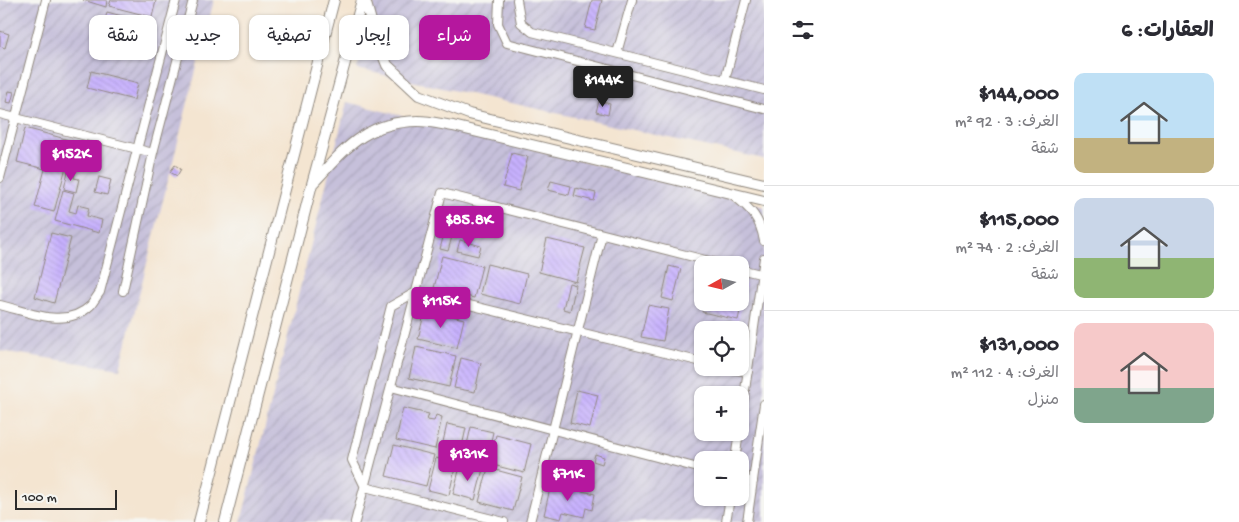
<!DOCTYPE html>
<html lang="ar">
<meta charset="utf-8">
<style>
body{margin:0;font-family:"Gochi Hand","Playpen Sans Arabic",sans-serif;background:#f7f7f7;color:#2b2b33;direction:rtl;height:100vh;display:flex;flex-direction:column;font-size:19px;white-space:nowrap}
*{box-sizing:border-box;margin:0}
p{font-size:16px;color:#7c7c81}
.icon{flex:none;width:28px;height:28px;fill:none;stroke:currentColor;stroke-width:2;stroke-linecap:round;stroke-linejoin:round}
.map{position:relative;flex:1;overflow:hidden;direction:ltr}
.sheet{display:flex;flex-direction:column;background:#fff;width:475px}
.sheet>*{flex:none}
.hud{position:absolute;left:15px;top:15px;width:475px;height:45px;direction:rtl;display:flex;gap:10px}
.needle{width:32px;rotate:262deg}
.tools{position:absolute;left:694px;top:256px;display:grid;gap:10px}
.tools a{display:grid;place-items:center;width:55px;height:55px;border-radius:10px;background:#fff;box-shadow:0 1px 4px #0004;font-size:25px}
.scale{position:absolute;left:15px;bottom:12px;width:102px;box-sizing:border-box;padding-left:5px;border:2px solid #2b2b2b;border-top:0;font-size:14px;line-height:18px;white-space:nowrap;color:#2b2b2b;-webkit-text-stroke:4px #f6f6f2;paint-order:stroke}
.price{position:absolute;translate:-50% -42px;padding:0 11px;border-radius:5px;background:#b5179e;color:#fff;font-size:16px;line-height:32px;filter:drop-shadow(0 1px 2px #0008)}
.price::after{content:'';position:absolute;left:50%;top:30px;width:15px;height:11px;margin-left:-8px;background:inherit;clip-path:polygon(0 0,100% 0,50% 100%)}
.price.current{background:#222;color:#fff}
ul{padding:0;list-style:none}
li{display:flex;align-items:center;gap:15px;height:125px;padding:0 25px}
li+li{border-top:1px solid #e1e1e2}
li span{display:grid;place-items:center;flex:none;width:140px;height:100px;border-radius:10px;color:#555}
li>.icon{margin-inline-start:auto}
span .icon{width:60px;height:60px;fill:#fffc;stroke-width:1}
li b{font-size:21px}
h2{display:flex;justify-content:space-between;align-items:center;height:60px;padding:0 25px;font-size:21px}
.chip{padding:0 18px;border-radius:10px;background:#fff;box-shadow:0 1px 4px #0004;font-size:18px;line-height:45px}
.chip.current{background:#b5179e;color:#fff}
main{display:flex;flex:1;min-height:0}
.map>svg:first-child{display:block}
.industrial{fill:url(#industrial-furrows);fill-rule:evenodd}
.building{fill:url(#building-back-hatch)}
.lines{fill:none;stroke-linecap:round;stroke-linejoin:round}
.minor-casing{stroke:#90887e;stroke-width:10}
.major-casing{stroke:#90887e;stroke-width:12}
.minor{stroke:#fff;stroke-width:8}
.major{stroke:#fff;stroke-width:10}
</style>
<main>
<section class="sheet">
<h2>العقارات: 6<svg class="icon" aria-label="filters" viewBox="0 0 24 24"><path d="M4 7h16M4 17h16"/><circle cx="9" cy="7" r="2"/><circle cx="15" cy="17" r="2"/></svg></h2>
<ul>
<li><span style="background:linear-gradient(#bfe0f5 65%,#c2b280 0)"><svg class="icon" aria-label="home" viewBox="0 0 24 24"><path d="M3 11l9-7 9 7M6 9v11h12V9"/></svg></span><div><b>$144,000</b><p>الغرف: 3 · 92 m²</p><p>شقة</p></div></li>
<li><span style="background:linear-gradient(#c9d6e8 60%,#8fb573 0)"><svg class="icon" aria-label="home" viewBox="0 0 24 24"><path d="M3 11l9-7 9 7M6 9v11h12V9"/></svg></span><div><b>$115,000</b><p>الغرف: 2 · 74 m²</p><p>شقة</p></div></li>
<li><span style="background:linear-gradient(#f6c9c9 65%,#7fa58c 0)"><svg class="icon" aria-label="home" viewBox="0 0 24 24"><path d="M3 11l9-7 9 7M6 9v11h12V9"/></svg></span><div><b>$131,000</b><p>الغرف: 4 · 112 m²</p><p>منزل</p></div></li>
</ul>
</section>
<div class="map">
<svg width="764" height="522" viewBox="0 0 764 522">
<defs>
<pattern id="industrial-furrows" width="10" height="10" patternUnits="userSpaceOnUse" patternTransform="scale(1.25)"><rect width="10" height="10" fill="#c6c0da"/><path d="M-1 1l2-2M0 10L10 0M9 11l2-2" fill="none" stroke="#aaa5bb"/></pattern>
<pattern id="building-back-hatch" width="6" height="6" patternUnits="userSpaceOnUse" patternTransform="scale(1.25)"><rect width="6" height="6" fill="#c7b1fe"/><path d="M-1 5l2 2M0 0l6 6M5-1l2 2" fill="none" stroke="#ab98da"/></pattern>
</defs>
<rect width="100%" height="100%" fill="#f6f6f2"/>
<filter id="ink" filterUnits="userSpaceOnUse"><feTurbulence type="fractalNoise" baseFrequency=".02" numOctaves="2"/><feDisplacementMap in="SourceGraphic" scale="10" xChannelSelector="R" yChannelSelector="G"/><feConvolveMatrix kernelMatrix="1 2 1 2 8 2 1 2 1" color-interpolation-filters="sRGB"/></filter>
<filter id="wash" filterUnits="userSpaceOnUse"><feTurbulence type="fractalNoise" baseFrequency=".0096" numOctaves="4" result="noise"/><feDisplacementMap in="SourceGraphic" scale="20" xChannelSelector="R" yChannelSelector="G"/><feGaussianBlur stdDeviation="1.12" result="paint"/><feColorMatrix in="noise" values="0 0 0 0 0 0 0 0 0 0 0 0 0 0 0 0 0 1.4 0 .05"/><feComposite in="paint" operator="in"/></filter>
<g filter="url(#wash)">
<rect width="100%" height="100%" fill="#f4e5d1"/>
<path class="industrial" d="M0,0H214L120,369L0,351Z
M375,0H764V159L357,69Z
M347,102L764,207V522H241ZM702,265H740V302H702ZM702,330H740V368H702ZM702,395H740V432H702ZM702,460H740V498H702Z"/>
<g id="blocks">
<path class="building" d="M83,0H107L106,7Z
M111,0H152L156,1L152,17L109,6Z
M592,0H602L595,30L585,28Z
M107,12L145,22L142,34L104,25Z
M0,31L9,34L5,48L0,46Z
M102,31L145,42L141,58L98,47Z
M148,32L154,34L152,40L146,39Z
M91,71L138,83L134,100L87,88Z
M9,91L14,92L11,103L6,102Z
M599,101L610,104L608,115L596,112Z
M25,128L73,141L54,212L35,207L45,169L17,162Z
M74,148L94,153L93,158L87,156L86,159L83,158L81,168L70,165Z
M512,153L528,157L519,191L503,187Z
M175,165L181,169L177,176L170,172Z
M68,171L75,173L74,178L79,179L76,192L64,189Z
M99,177L111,180L107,195L95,192Z
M551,181L571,186L569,195L548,190Z
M576,188L596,193L594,201L574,196Z
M63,190L74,193L69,211L76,213L78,205L89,208L87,216L102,220L99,233L55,221Z
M467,215L485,219L483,228L465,223Z
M445,230L453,233L448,251L440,249Z
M51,233L71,238L54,303L35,297Z
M547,239L585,248L576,282L539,272Z
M460,240L481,246L478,256L457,251Z
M442,256L482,266L474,298L434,288Z
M487,264L527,274L520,304L480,294Z
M669,266L681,269L673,301L662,298Z
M569,283L576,285L570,311L563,309Z
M740,284L746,285L738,320L702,312L704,302H740Z
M648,305L669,309L663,341L641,337Z
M425,310L464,319L457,348L418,339Z
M416,347L456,356L449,387L409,378Z
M461,358L481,363L475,392L454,388Z
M577,390L598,395L590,428L570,423Z
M403,408L429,414L427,420L434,421L436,415L442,417L435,449L396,440Z
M447,424L466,428L460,456L441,451Z
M471,427L493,432L486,463L464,458Z
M496,435L531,444L524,473L489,464Z
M394,445L434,455L426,486L386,476Z
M595,454L604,457L602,464L593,461Z
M436,458L456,463L449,495L428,490Z
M461,463L483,469L475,500L453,494Z
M488,468L522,477L513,511L479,502Z
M551,484L595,494L592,510L586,508L584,517L563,512L561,519L544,515Z"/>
</g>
</g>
<g filter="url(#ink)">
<use href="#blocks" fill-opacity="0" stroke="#90887e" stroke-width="1"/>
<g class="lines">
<g class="minor-casing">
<path id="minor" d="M499,0L498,24L507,43L764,109
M517,0L521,23L532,32L764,90
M617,53L632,0
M725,80L746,0
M0,114L153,153
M0,178L46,0
M733,195C751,209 760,218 764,241
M740,269L764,275
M123,291L153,153L193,0
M0,305C29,312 66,330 91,305C94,301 97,296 100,292L176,0
M727,368L748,372
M391,387L702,469
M740,425L764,258
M735,460L739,432
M740,479L753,482
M355,522L442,193L725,265
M504,522L365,487L352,460L391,306L416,292L702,362
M530,522L602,234
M726,522L730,498
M747,522L764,404"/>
</g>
<g class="major-casing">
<path id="major" d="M365,0L375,35L387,65L419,95L469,114L764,184
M313,183C346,148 365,122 418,121C429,121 441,124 453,126L764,201
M199,522L334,0
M225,522L312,184L362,0"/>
</g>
<use href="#minor" class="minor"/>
<use href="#major" class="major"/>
</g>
</g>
</svg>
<div class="tools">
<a><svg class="needle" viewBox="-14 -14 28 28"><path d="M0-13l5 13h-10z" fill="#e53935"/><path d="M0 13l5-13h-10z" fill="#7c7c81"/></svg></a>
<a><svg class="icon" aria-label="locate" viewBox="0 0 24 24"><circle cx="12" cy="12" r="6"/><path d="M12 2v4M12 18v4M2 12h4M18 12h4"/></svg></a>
<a>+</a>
<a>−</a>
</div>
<div class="scale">100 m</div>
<b class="price current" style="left:603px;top:108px">$144K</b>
<b class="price" style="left:71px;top:182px">$152K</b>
<b class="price" style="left:469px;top:248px">$85.8K</b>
<b class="price" style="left:441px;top:329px">$115K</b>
<b class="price" style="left:468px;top:482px">$131K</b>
<b class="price" style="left:568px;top:502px">$71K</b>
<div class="hud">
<a class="chip current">شراء</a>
<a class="chip">إيجار</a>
<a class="chip">تصفية</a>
<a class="chip">جديد</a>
<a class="chip">شقة</a>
</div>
</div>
</main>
